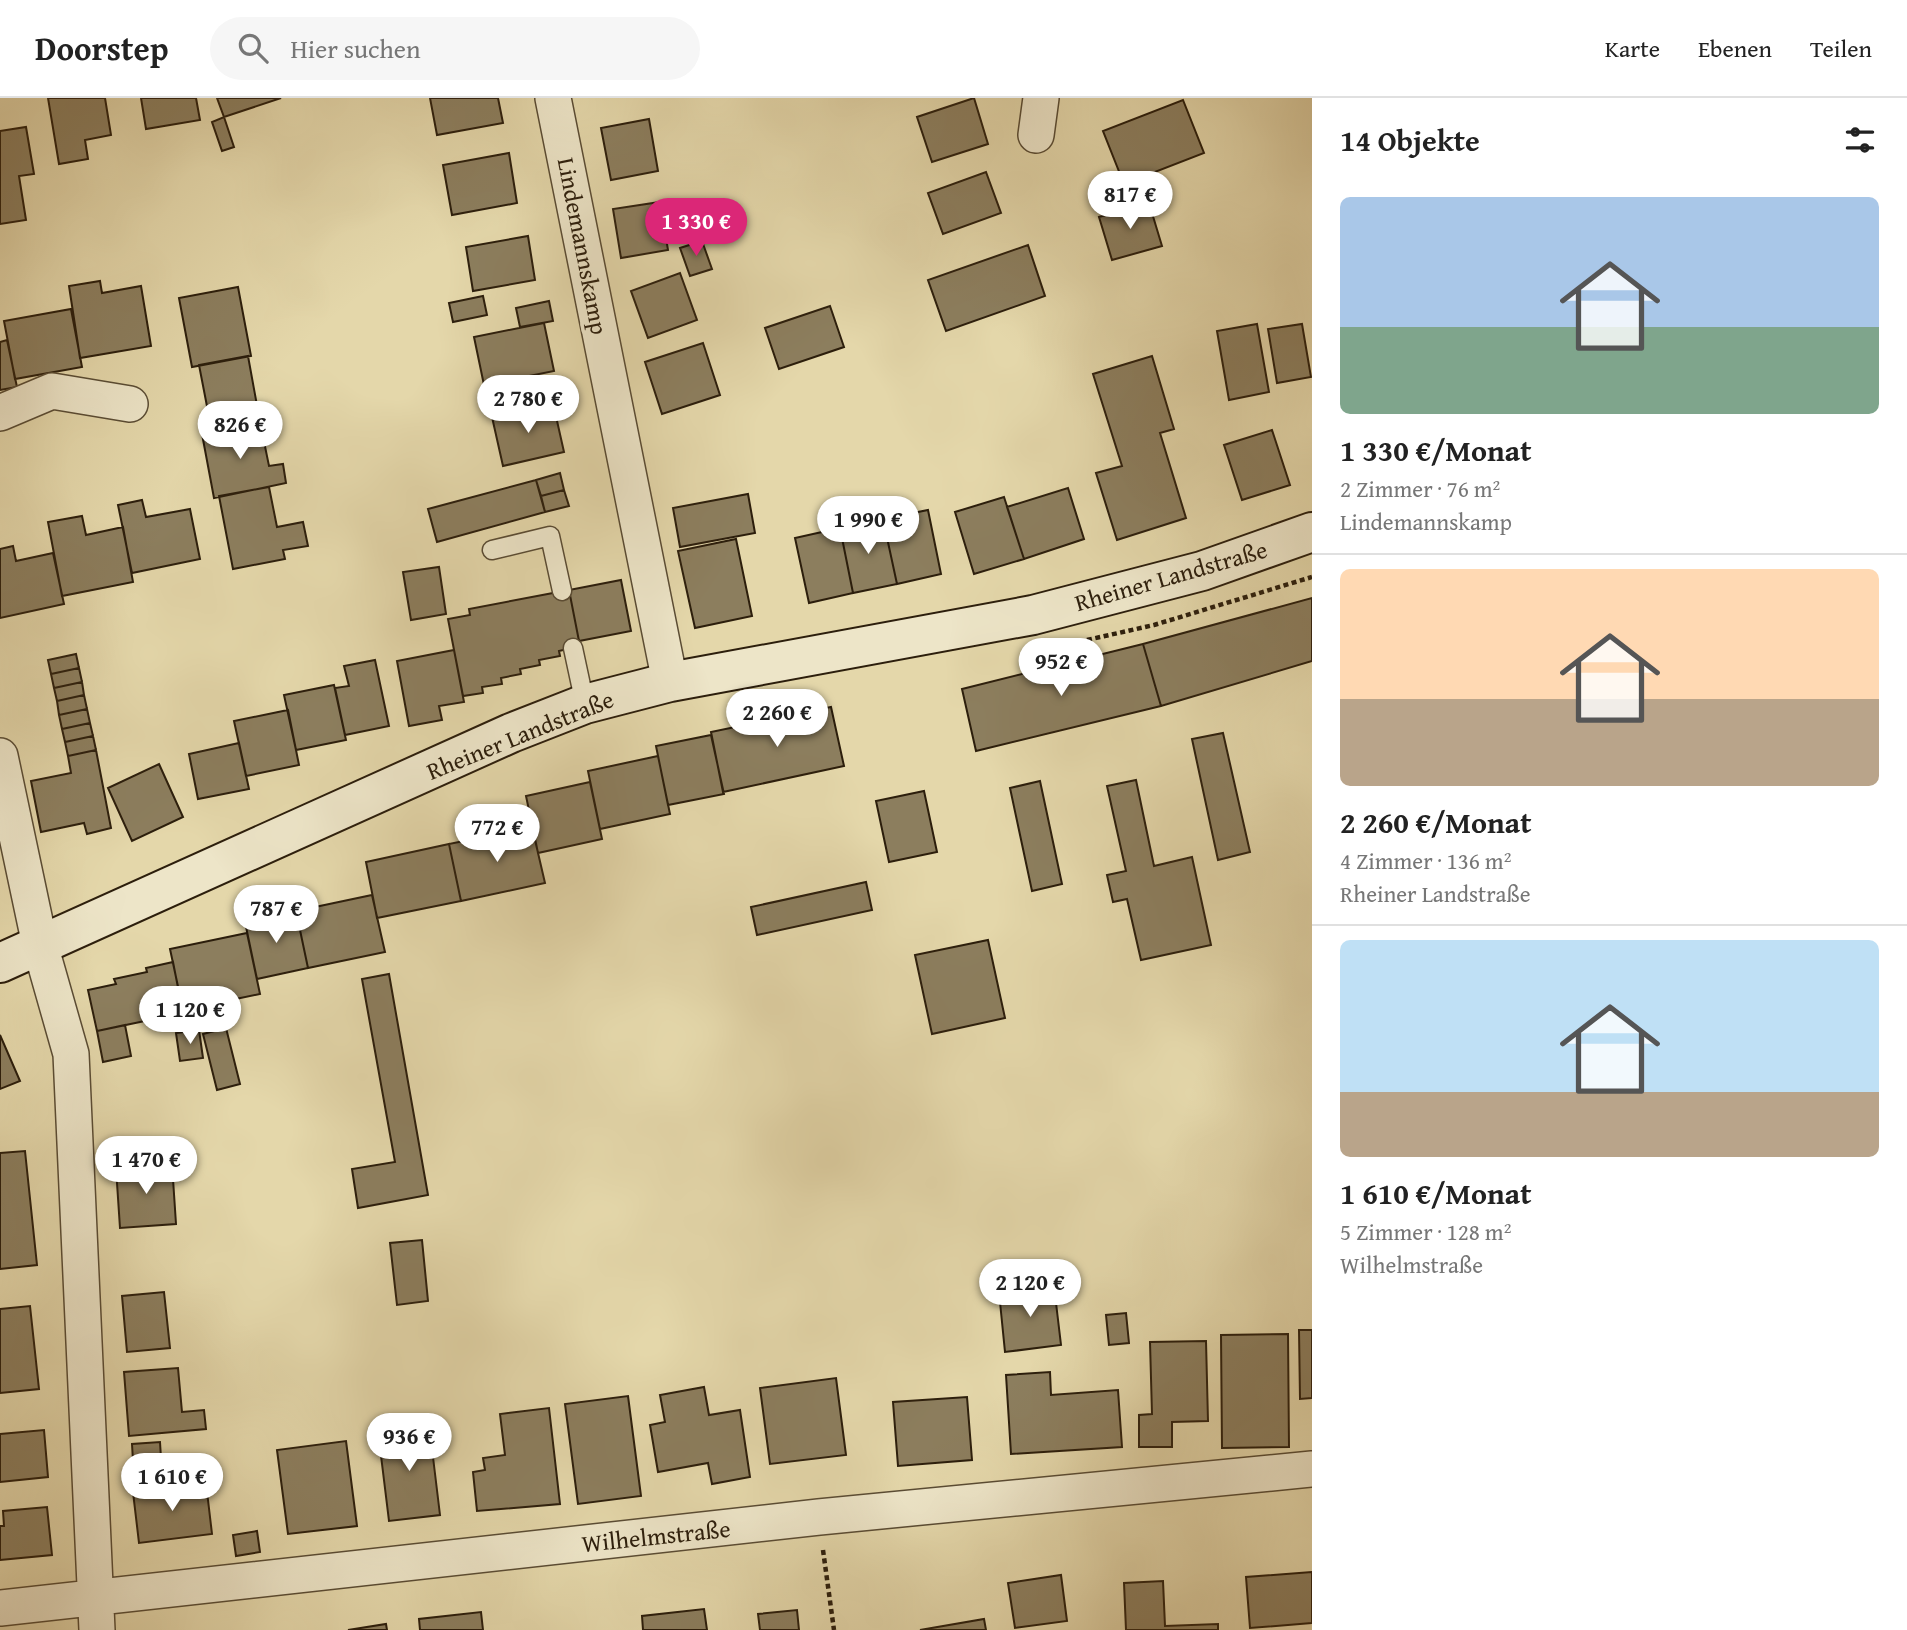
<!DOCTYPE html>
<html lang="de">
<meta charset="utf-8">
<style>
body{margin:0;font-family:"Gentium Book Plus",serif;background:#f6f6f6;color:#222;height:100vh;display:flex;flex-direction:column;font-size:26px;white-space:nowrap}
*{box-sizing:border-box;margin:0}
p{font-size:23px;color:#767676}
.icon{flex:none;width:38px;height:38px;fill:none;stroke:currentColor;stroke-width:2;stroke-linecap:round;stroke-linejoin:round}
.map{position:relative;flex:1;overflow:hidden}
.side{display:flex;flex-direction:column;background:#fff;width:595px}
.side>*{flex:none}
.price{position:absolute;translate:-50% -60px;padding:0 16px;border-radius:24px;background:#fff;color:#222;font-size:23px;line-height:46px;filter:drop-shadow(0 2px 4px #0008)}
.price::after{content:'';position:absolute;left:50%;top:42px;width:21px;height:16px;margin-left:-10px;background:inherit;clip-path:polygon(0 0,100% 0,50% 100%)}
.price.selected{background:#db2777;color:#fff}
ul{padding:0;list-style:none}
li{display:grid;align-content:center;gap:14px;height:371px;padding:0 28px}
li+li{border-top:2px solid #e0e0e0}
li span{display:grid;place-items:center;height:217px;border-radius:10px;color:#555}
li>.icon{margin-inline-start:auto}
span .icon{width:126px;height:126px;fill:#fffc;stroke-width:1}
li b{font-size:30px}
h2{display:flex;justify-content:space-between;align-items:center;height:84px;padding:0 28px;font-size:30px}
header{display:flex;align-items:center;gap:42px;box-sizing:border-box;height:98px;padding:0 35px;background:#fff;border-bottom:2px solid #e0e0e0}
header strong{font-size:33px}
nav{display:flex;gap:38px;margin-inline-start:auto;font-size:24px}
.search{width:490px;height:63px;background:#f6f6f6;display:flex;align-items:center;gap:18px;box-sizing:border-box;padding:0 24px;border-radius:38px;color:#767676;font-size:26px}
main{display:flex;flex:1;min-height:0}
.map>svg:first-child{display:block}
.building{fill:#8c7e5e;stroke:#2c1e0c;stroke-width:2}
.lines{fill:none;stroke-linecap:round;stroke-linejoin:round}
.lane-casing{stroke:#5a4c34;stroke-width:21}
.street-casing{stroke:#5a4c34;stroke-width:38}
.secondary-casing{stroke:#2c1e0c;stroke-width:42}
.path{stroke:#2c1e0c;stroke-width:4.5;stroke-dasharray:5 3.5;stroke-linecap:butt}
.lane{stroke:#ede5c8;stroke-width:18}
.street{stroke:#ede5c8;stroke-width:35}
.secondary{stroke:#ede5c8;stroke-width:38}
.labels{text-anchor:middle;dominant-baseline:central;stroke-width:7;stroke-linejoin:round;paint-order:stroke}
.street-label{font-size:24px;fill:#2c1e0c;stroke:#ede5c8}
</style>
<header>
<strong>Doorstep</strong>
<div class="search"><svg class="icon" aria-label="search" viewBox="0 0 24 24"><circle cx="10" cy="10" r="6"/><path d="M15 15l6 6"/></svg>Hier suchen</div>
<nav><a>Karte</a><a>Ebenen</a><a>Teilen</a></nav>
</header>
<main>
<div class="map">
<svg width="1312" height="1532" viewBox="0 0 1312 1532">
<rect width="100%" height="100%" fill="#e4d7aa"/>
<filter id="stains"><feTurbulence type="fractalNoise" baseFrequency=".00286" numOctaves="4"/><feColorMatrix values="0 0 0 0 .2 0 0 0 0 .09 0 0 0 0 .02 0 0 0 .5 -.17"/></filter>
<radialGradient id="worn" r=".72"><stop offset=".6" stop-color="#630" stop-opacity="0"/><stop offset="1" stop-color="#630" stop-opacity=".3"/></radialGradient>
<path class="building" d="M48,0H105L111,37L85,42L88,61L59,66Z
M141,0H196L200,22L146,31Z
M217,0H281L224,19Z
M430,0H498L503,25L437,37Z
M974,0L988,46L932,64L917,19Z
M1183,2L1204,55L1124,86L1103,33Z
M224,19L234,49L222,53L212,24Z
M649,21L658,73L611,82L601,30Z
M26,29L34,76L19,78L26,122L0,126V33Z
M509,55L517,105L452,117L443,67Z
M986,74L1001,115L943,136L928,95Z
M660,104L668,152L621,160L613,111Z
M1149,105L1162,148L1112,162L1099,119Z
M528,138L535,182L473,193L466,149Z
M702,143L712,171L690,178L680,150Z
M1028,147L1045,198L946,233L928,182Z
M680,175L697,222L648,240L631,193Z
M100,183L102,195L141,188L151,248L80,260L69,188Z
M238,189L251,258L192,269L179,200Z
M483,198L487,217L453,224L449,205Z
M549,203L553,223L520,229L516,210Z
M830,208L844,249L779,271L765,230Z
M71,211L82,269L15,281L4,223Z
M544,225L554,273L484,287L474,239Z
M1257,226L1269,294L1229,302L1217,233Z
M1302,226L1311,279L1277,285L1268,231Z
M7,242L17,289L0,292V244Z
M703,245L720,297L662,316L645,264Z
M248,258L260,324L212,334L199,267Z
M1152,258L1174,331L1160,335L1186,420L1117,442L1096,375L1122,368L1093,276Z
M553,305L564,354L503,368L492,319Z
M260,324L269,368L283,366L286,385L214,400L202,336Z
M1272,332L1290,387L1242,402L1224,347Z
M560,375L564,392L541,398L536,382Z
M536,382L545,414L437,444L428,411Z
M269,389L277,429L303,424L308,448L283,452L285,461L233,471L219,398Z
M1068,390L1084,441L1024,461L1007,409Z
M564,392L569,408L545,414L541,398Z
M748,396L755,435L680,449L673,410Z
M1004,399L1024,461L974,476L955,414Z
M142,402L146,419L190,411L200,461L132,475L118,407Z
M928,412L941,476L897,486L883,421Z
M82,418L86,437L123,429L133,484L62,498L48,424Z
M883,421L897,486L853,495L840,430Z
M840,430L853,495L809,505L795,440Z
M736,441L752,518L695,530L678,453Z
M13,448L16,463L53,455L64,506L0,520V451Z
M439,469L446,516L411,522L403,474Z
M621,482L631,533L579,543L569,492Z
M569,492L580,548L559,553L560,558L539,562L540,567L520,571L521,576L501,580L502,586L482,589L483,595L463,598L448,521L470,517L469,511Z
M1312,500V563L1161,608L1143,546Z
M1143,546L1161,608L976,653L962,591Z
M454,552L464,604L439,608L442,622L409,628L397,563Z
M76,556L79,570L51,576L48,562Z
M375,562L389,628L345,637L335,590L349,588L344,568Z
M79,570L82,584L54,590L51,576Z
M82,584L84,597L57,603L54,590Z
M334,587L346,642L296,652L284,597Z
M84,597L87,611L59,617L57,603Z
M831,609L844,668L723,694L711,634Z
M87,611L90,625L62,631L59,617Z
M288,612L299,667L246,678L234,623Z
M90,625L93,638L65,644L62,631Z
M1223,635L1250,754L1218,762L1192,641Z
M711,637L724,696L668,707L656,648Z
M93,638L96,652L68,658L65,644Z
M239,645L249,691L198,701L189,656Z
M96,652L111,730L87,736L84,725L41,734L31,683L71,675L68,658Z
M658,658L670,716L600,731L588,673Z
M159,666L183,719L132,743L108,690Z
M1136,682L1154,768L1192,759L1211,847L1141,862L1127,801L1113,804L1107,777L1126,773L1107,688Z
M1040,683L1062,786L1032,793L1010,690Z
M590,684L602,741L538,755L526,698Z
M924,693L937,754L889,764L876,703Z
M532,729L545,785L461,803L449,746Z
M449,746L461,803L377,820L366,764Z
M866,784L872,812L757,837L751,809Z
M372,797L385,854L308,870L296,813Z
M296,813L308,870L257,881L245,824Z
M247,835L260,896L183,912L170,851Z
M988,842L1005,920L932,936L915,857Z
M173,864L183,915L97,933L88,892L116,886L114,881L147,874L146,870Z
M389,876L428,1097L358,1110L352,1071L395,1064L362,881Z
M125,927L131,958L103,964L97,933Z
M226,930L240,986L217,992L203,936Z
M199,932L203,960L180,963L176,935Z
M0,937L20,983L0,991Z
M25,1053L37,1167L0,1171V1055Z
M172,1066L176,1126L120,1130L116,1070Z
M422,1142L428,1203L397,1207L390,1145Z
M1054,1188L1061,1247L1005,1254L999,1194Z
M164,1194L170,1250L127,1254L122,1198Z
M30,1208L39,1291L0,1295V1211Z
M1126,1215L1129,1245L1109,1247L1106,1217Z
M1299,1232H1312V1300L1300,1301Z
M1288,1236L1289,1349L1222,1350L1221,1237Z
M1206,1243L1208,1323L1172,1324V1349H1139V1317L1152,1316L1150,1244Z
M178,1270L182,1314L204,1312L206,1331L129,1338L124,1274Z
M1050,1274L1051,1297L1118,1292L1122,1349L1011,1356L1006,1277Z
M836,1280L846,1357L770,1366L760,1290Z
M704,1289L709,1317L740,1312L750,1379L712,1386L708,1365L658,1374L650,1327L665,1324L660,1297Z
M628,1298L641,1398L578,1406L565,1306Z
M967,1299L972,1362L898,1368L893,1304Z
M549,1310L560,1406L477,1413L473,1374L485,1372L483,1360L505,1357L500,1316Z
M429,1326L440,1417L389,1423L378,1333Z
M44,1332L48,1379L0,1384V1336Z
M346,1343L357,1428L288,1436L277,1352Z
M160,1344L161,1360L133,1363L132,1346Z
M206,1385L212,1436L139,1445L133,1394Z
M47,1409L52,1457L0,1462V1428H4L3,1413Z
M257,1433L260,1454L236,1458L233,1437Z
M1312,1474V1525L1250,1530L1246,1479Z
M1061,1477L1067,1523L1015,1530L1008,1485Z
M1163,1483L1165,1528L1218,1526V1532H1126L1124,1485Z
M704,1511L707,1532H643L642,1518Z
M797,1512L799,1532H760L758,1516Z
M481,1514L483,1532H420L419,1521Z
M984,1521L986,1532H920Z
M386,1526L387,1532H348Z"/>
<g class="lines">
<g class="lane-casing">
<path id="lane" d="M492,452L550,438L562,493
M573,550L585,606"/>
</g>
<g class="street-casing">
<path id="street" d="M553,0L670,584
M1036,37L1041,0
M0,315L52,293L130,306
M0,658L40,847L71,956L97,1532
M0,1510L819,1419L1312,1371"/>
</g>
<g class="secondary-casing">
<path id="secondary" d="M0,865L511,635L585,606L670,584L1033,517L1202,473L1312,434"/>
</g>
<path class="path" d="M1087,542L1154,527L1312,479
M823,1452L834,1532"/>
<use href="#lane" class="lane"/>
<use href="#street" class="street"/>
<use href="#secondary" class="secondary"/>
</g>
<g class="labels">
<g class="street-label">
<text transform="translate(583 148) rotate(79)">Lindemannskamp</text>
<text transform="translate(1171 478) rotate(-16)">Rheiner Landstraße</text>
<text transform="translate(520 637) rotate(-22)">Rheiner Landstraße</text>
<text transform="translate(656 1438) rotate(-6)">Wilhelmstraße</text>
</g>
</g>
<rect width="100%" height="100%" filter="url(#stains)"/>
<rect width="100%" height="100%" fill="url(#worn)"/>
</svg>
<b class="price" style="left:1130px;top:133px">817 €</b>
<b class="price selected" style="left:696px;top:160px">1 330 €</b>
<b class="price" style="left:528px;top:337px">2 780 €</b>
<b class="price" style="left:240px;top:363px">826 €</b>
<b class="price" style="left:868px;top:458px">1 990 €</b>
<b class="price" style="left:1061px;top:600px">952 €</b>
<b class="price" style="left:777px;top:651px">2 260 €</b>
<b class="price" style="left:497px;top:766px">772 €</b>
<b class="price" style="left:276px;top:847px">787 €</b>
<b class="price" style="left:190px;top:948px">1 120 €</b>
<b class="price" style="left:146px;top:1098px">1 470 €</b>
<b class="price" style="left:1030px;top:1221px">2 120 €</b>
<b class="price" style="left:409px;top:1375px">936 €</b>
<b class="price" style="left:172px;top:1415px">1 610 €</b>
</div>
<section class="side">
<h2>14 Objekte<svg class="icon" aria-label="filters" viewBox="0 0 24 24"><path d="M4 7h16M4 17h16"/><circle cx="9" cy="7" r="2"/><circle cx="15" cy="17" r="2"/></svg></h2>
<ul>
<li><span style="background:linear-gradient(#a9c7e8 60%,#7fa58c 0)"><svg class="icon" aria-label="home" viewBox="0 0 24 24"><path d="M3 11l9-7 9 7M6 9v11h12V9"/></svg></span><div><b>1 330 €/Monat</b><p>2 Zimmer · 76 m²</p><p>Lindemannskamp</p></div></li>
<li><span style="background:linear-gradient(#ffd9b3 60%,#b9a48a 0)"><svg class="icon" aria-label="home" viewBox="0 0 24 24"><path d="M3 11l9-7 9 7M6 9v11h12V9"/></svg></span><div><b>2 260 €/Monat</b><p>4 Zimmer · 136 m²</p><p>Rheiner Landstraße</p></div></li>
<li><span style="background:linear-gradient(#bfe0f5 70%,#b9a48a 0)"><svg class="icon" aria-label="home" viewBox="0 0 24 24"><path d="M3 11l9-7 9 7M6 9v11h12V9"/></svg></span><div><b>1 610 €/Monat</b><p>5 Zimmer · 128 m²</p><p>Wilhelmstraße</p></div></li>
</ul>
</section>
</main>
